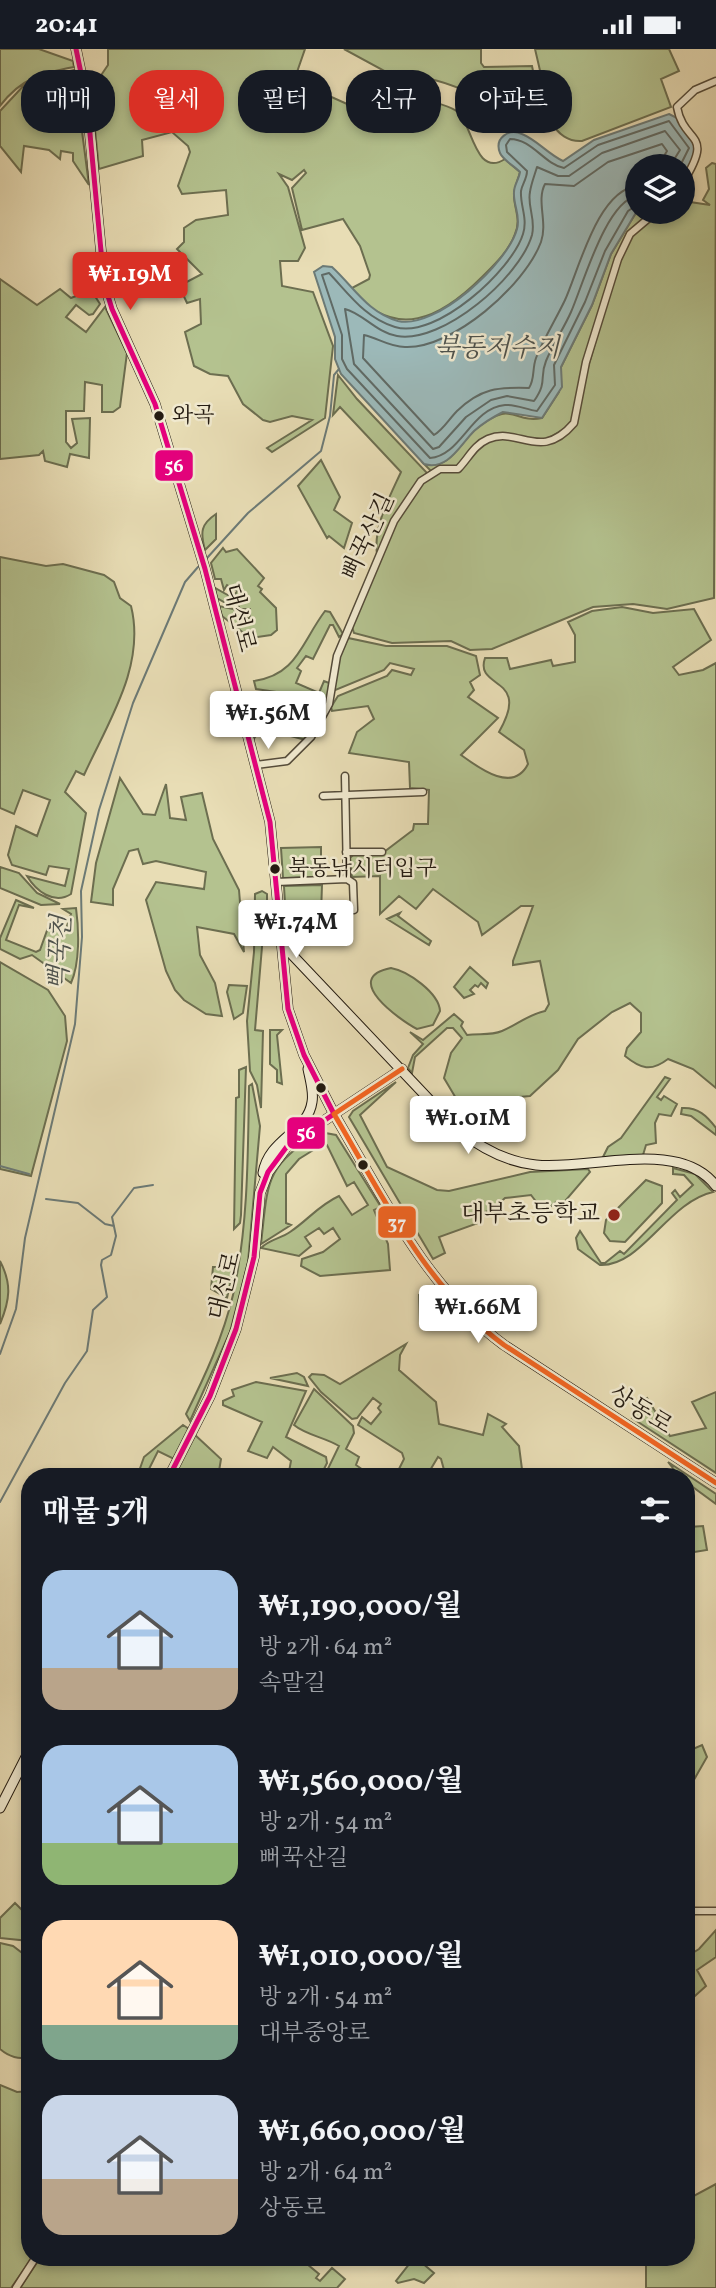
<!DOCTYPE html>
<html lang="ko">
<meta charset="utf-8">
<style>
body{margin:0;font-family:Vollkorn,"Noto Serif KR",serif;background:#242831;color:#f1f3f6;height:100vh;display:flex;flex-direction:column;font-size:26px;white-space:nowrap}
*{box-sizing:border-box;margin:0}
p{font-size:23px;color:#9ea1a6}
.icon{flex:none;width:38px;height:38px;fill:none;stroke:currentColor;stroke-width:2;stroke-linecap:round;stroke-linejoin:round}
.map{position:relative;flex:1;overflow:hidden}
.side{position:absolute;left:21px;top:1419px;width:674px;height:798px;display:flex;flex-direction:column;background:#171b24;border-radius:28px;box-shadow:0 4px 10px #0003}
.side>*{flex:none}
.banner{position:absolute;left:21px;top:21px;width:676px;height:63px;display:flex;gap:14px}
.tools{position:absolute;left:625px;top:105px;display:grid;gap:14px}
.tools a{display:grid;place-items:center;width:70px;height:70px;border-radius:50%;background:#171b24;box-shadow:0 4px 10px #0003;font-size:35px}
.price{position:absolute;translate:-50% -60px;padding:0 16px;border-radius:7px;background:#fff;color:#222;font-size:23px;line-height:46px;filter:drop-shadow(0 2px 4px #0008)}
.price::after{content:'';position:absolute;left:50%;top:42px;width:21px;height:16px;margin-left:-10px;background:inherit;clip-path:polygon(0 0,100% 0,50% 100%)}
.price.current{background:#d93025;color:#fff}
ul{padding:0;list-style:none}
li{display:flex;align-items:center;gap:21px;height:175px;padding:0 21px}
li span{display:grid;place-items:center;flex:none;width:196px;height:140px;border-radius:21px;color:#555}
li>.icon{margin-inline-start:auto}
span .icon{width:84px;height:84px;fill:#fffc;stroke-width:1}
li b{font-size:30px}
h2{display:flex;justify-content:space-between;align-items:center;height:84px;padding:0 21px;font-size:30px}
.tag{padding:0 24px;border-radius:28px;background:#171b24;box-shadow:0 4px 10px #0003;font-size:24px;line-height:63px}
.tag.current{background:#d93025;color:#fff}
.status{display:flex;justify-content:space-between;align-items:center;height:49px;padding:0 35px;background:#171b24;direction:ltr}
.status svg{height:19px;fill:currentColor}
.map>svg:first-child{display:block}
.green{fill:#b4c28f;stroke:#6c6e50;stroke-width:2}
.water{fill:#9cb9b9;stroke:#6c7a76;stroke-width:2}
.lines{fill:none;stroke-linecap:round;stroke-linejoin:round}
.shore{stroke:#606a65;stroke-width:2}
.stream{stroke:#6c7a76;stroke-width:2}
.street-casing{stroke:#554c3a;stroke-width:9}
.secondary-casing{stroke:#241b11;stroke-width:11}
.street{stroke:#f0e9cf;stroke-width:6}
.secondary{stroke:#f0e9cf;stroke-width:9}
.bus-1-casing{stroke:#f0e9cf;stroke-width:10}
.bus-2-casing{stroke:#f0e9cf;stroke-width:10}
.bus-1{stroke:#e5007d;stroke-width:5}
.bus-2{stroke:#f26522;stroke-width:5}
.bus-dot{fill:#241b11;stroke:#f0e9cf;stroke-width:2.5}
.poi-dot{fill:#8f2418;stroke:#f0e9cf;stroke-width:2.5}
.labels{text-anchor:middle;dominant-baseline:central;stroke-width:5;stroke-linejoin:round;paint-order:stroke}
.bus-label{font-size:22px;fill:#241b11;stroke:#f0e9cf;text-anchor:start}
.street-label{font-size:24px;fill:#241b11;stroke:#f0e9cf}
.poi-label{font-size:24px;fill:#241b11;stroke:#f0e9cf;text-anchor:end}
.water-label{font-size:26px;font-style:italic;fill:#4e524c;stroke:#f0e9cf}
.line-badge{stroke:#f0e9cf;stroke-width:2.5}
.badge-label{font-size:19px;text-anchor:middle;font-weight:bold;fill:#fff}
</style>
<div class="status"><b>20:41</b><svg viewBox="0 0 49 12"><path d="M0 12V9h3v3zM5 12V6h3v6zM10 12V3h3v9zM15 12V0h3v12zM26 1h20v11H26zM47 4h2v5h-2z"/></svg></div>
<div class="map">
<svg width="716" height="2239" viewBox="0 0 716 2239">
<rect width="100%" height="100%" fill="#e8ddb5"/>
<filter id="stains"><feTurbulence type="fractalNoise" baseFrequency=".00286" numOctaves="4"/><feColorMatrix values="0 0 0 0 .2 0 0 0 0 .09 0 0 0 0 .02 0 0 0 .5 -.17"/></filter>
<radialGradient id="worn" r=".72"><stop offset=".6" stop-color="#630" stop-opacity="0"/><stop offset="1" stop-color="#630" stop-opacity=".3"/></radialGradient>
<path class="green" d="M0,0H39L73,12L74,18C42,24 21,29 0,57Z
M108,0H305L296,26L298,33L347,55L362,56L367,47C371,45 377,42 382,42C394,41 452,56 459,64C472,77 476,129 505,110L520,123C518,132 514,138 514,148C515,162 521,171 515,185C509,202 495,215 482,228C441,269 396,293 350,240L369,230L370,226L360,197L343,170L302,181L292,139L306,124L304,121L292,131L279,125L288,138L305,199L298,212H280L282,237L313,243L333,297L325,369L272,403L267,399L312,371L292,367L270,373L263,371L243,355L228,327L210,325L194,317L185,283L201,275L200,250L187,254L179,237L202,225L177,200L184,193V179L196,171L228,166L226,141L182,145L178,137L190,103L188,97L172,83L142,91L143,107L99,120L91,41L108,16Z
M344,0H481V14L484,18L532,17L538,46C487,69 446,18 399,30Z
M535,0H669L679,22L661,30L671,58L582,92C569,93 557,85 552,73Z
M74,21L89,136L73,112V104L61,102L60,110L49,101L24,97L21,123L0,97V62L27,33Z
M712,114L716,115L714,549L667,560L633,555L593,558L492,600L470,601L451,592L392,594L354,584L352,578C366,544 397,452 424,432C434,424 441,422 454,422L483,394L499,388L538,396L569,383L620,209C636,177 645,163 682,163L683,152L710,156L703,151L709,140L706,119Z
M637,162L652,163L629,184L584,313L574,368L569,377L545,391L490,388L460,417L431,422L424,415C450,422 460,393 476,380C513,349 513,375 542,369L559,343L561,318L592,256L611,205Z
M0,230L37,256L60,240L71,249L91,241L100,255L93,265L89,266L76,256L66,268L86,283L105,258L127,304L120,358L113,363H102V336L85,333L84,362H66V393L71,399L77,394L72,370L90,369L89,409L70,405L67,418L45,412L43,402L39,406L0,410Z
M338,326L357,350L428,425L420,431L377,505C373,478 390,447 401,423L340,358L333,366Z
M321,411L340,448L334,461L352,474L344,499L329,487L327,489L298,437Z
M216,465V490L205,501C200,483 201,475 216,465Z
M223,499L226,503L237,500L264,529L258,537L262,540L260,543L276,559L277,581L271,586L250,589L222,567L219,557L233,560L250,570V560H240L237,554L229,556L217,549L215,539L233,549L237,542L227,536L224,541L221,530H215L211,514Z
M0,508L46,517L63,515L104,526L114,533L120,549L131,557C146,617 108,673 84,726L76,722L65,743L86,764L71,845C54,856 36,842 27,827L65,837L69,820L49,817L46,826L12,816L8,806L16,777L37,787L50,751L23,741L14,765L0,759Z
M622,558L653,564L694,560L711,591L673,618L679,626L703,621L716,614V1039L693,1020L668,1010C651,1023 641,1020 625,1007L627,999L641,983V964L630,954L612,963L578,990L558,1021L530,1047L508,1049L507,1063L457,1051L444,1029L451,1004L462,989L453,979H447L415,1008L412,1024L408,1019L413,1006L423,995L410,983L423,991L454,965L463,973L461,977L467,986C479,984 490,987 502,982C517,976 527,966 545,962L549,955L540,912L513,916V912L533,857H521L482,886L478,873L433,840L416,860L399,847L380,865V827L352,828L350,809L353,806H380L413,781L414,775H428L429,741L410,739L409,713L349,704L357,683L374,670L368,657L332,662L331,658L338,647L387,627L392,621L411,626L414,620L390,614L384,621L333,642L335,618L348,589L386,597H447L476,607L480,626L470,633L474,641L468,648L498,669L461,706C479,719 513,745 528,715L524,701L499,683C532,626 474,641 485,609H507L510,620L551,611L553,617L575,613V586L568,573L592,562Z
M325,562L330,563L343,585L339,588L333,576H330L313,610L306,607L297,619L301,622L296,634L319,644L324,632L329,634L327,654L306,691L272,682L269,690L258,684L253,691L246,660L264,659L273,665L277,643L256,640L254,632C297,626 301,594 325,562Z
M120,729L143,765L155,766L166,735L170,769L186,771L181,748L202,744L213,790L239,841L244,903L234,885L197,878L200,906L215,934L222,967L206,965L184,951L175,941L166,922L146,851L156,833L204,840L206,823L156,812L143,815L138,800L129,802L113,840V856L91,853L96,814Z
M321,798V828L283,829L281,799Z
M0,818L19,824L37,844L60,855L41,856L0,839Z
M322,836L321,865L294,868L292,855H285L284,837Z
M262,842L267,845V886H263L255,981L263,982L261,1059L257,1036L250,1022L247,972L254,903L255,845Z
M16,851L34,859L19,856L6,891L36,903L40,901L49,876L66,880L71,865L63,860L76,859C79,881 80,914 71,934L32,906L20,910L0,900V889Z
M400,864L398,867L431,892L429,896L387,870Z
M0,913L48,941L65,967L67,992L31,1127L0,1120Z
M470,918L488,934L486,939L481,934L478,938L475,936L470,941L474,945L464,949L454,938Z
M391,919C408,922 439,944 440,962L433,976L417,980C400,971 340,929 391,919Z
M229,936L247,937L243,964L234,970L227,943Z
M270,981H282L277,986L282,1035L277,1033V1021L270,1015Z
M246,1018L241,1166L240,1174L234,1180L236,1049L239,1048V1021Z
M665,1028L670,1030L657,1048L661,1051L664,1047L677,1055L671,1067L659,1065L655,1074L656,1094L646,1096L643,1106L603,1108L608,1098L621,1089Z
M396,1033L360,1066L387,1118L437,1141L449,1142L530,1123L588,1120L590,1123L560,1158L556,1153L544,1163L531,1146L505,1149L492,1161L478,1165L481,1173L439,1188L445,1204L433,1210L349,1068L353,1062Z
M252,1035L260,1077L248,1213L230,1283L190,1372L186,1365C205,1327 223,1288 233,1246C248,1178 248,1107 249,1037Z
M682,1059C698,1058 707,1067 716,1079V1086L691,1067L681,1065Z
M320,1083L336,1086L381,1158L374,1161L388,1195L390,1221L320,1227L301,1217L302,1210L323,1203L340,1190L333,1179L324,1185L319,1179L305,1188L311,1197L299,1207L261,1199C270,1190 280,1190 290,1183C308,1171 319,1156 339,1147L352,1166L368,1156L354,1133L347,1137L327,1096L323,1095L299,1110L286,1125V1174L291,1176L261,1195C268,1133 264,1118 320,1083Z
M673,1119L695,1125L713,1143C668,1153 641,1218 600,1216L578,1200L576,1189L580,1182L601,1214H605L620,1202L624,1205L677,1151L672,1144L675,1141L680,1148L693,1136L684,1126L673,1125Z
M646,1131L662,1137V1154L625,1193L610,1192L604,1184L606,1171Z
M228,1209L236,1210L227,1249L211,1240L213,1218H227Z
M0,1212C12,1235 10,1251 0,1275Z
M433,1240L460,1270L459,1276L434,1281L420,1274L419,1246Z
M406,1295L400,1306L399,1321L436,1353L439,1375L483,1386L488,1365L506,1375L502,1378L519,1397L523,1428H446L441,1410L438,1408L426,1428H411L399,1420L404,1410L402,1404L358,1376L362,1368L371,1375L381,1363L378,1359L381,1355L373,1349L357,1369L352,1370L321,1343L309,1328L312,1325L324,1326L340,1335Z
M297,1324L304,1328L308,1337L270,1329Z
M256,1333L306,1342L286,1388L326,1408L327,1414L320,1428H288L291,1412L273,1398L267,1409L248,1402L262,1373L223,1356V1352L234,1347L232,1341Z
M314,1340L353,1377L354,1384L346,1400L359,1408L356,1416L373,1428H324L339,1397C324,1388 306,1386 294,1376Z
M716,1343V1424L632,1369L643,1350L647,1349L670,1387L706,1379L692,1353Z
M183,1376L189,1380L174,1410L158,1402L145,1428H137L144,1408Z
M194,1385L221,1410L218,1428H173Z
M668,1413L716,1445V1455L686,1433V1428H680Z
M703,1477L707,1501L688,1504L694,1500L689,1478Z
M702,1696L707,1708L691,1736H686V1703Z
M15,1854L25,1864L30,1892L0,1889V1869Z
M716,1881V1908L697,1921L706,1937L686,1955V1908L699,1900Z
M0,1894L13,1897L30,1910V2007C20,2012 8,2007 0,2000Z
M0,2036L17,2043L30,2042L32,2209L11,2239H0Z
M716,2135V2239H646V2209L686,2208V2151Z
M40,2209H311L307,2215L319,2225L316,2229L320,2232L332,2219L345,2230L337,2239H20Z
M414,2209H424L421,2213L434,2224L424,2234L414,2230L398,2234L396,2232Z"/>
<path class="water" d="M669,65L677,69L696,97L694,111L683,126L682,117H637V162L611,205L592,256L561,318L562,338L542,369L503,363C493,368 482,375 474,382C460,396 448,422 424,415L341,325L335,310V288L314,223L323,217L332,218C353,237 368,264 398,272C436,281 508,214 517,180C521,167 513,156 514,143C514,136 519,130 520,123C514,117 503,111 500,104C494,89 509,79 522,85C537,91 548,105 563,112L594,91Z"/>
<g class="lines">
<path class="shore" d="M637,137C598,141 579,220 565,251C556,270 544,289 536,309C532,320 535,330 529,339C498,338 481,339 457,362C449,370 443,381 434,386L363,309L364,286C378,289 389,298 405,298C453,300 525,236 541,193C548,173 536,152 545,135L574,137L608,113L662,95L667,102L658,117
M637,147C606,152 583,236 571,263C564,279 553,295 546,312C539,329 548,332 534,352L507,347L491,351L466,368L439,398L433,400L354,315L345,260C362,264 377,284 397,287C443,295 520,228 532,186C536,170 527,157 530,143C531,135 535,125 537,118L558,127H569L602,104L665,82L680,101L670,117
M637,156L628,162L605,202L585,253L554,316L555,336L537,362C527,361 516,355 505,356C471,359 461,407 430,409L347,320L342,310V286L322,226L329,224C349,245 365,269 395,278C436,291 512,221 523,185C528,169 520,157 521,142C522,135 527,130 527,122L507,103L506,96L510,90C532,90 544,115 564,119L598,96L669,72L689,99L680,117"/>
<path class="stream" d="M207,509L248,464L321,402L330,367L334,326L339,320
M0,1117L29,1125
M46,1150L78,1154L105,1175L114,1177
M0,1305L16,1260L25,1189L75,975L82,888L81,842L99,761L133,654L185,533L198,518
M0,1453L65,1334L87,1302L93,1261L107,1248L101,1216L102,1211L111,1206L116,1187L112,1168L134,1139L153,1136"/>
<g class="street-casing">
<path id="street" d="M682,135C716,81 684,97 677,58L695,41L716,32
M256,716L287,712L311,688L329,655L337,607L394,472L421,432L440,420H458C468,410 474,396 488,390C519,377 540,414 574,374L586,313L618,210L630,185L656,163
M345,727L347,830
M323,747L423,743
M346,803H382
M276,833L347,830L353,834L354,861H342
M686,1862H716
M16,2239L36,2208"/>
</g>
<g class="secondary-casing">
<path id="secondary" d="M76,0L87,53L104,234L112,260L155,355L205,520L270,773L288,960L304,1006L334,1065L288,1096L268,1123L260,1144L254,1208L236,1280L210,1347L169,1428
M280,893L458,1081C481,1099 506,1113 536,1116C589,1122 679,1088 716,1137
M402,1020L334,1065C382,1146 426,1239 504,1296L716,1434
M263,1124C269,1089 308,1083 312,1053C314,1043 310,1030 308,1020
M0,1759L30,1700"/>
</g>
<use href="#street" class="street"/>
<use href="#secondary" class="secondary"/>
<g class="bus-1-casing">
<path id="bus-1" d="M76,0L87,53L104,234L112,260L155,355L205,520L270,773L288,960L304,1006L334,1065L288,1096L268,1123L260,1144L254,1208L236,1280L210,1347L169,1428"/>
</g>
<g class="bus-2-casing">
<path id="bus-2" d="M402,1020L334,1065C382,1146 426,1239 504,1296L716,1434"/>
</g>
<use href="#bus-1" class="bus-1"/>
<use href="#bus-2" class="bus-2"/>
</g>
<g class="bus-dot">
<circle cx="159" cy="367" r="6"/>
<circle cx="275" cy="820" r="6"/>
<circle cx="321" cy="1039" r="6"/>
<circle cx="363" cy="1116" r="6"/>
</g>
<circle class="poi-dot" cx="614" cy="1166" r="7"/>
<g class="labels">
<g class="bus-label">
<text x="172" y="367">와곡</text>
<text x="288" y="820">북동낚시터입구</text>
</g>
<g class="street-label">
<text transform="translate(369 488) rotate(-65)">뻐꾹산길</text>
<text transform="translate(238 569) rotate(76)">대선로</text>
<text transform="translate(226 1237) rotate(-76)">대선로</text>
<text transform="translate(640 1362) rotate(32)">상동로</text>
</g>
<g class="poi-label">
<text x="600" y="1166">대부초등학교</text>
</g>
<g class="water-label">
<text x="497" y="300">북동저수지</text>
<text transform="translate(61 904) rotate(-87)">뻑꾹천</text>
</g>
</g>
<g class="line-badge">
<rect x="154" y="400" width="40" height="33" rx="7" fill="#e5007d"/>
<rect x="286" y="1067" width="40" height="34" rx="7" fill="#e5007d"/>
<rect x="377" y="1156" width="40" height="34" rx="7" fill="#f26522"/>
</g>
<g class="badge-label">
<text x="174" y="423">56</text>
<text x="306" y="1090">56</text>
<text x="397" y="1180">37</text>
</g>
<rect width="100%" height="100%" filter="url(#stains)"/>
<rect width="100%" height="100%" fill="url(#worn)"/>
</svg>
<div class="tools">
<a><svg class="icon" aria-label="layers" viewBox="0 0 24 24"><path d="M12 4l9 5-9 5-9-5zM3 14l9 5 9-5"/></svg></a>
</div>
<b class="price current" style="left:130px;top:263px">₩1.19M</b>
<b class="price" style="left:268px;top:702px">₩1.56M</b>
<b class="price" style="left:296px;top:911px">₩1.74M</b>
<b class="price" style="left:468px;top:1107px">₩1.01M</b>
<b class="price" style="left:478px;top:1296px">₩1.66M</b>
<div class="banner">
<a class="tag">매매</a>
<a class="tag current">월세</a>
<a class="tag">필터</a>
<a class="tag">신규</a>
<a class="tag">아파트</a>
</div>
<section class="side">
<h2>매물 5개<svg class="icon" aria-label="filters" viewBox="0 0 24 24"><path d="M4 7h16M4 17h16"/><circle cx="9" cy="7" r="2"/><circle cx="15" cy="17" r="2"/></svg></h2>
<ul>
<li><span style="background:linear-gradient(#a9c7e8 70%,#b9a48a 0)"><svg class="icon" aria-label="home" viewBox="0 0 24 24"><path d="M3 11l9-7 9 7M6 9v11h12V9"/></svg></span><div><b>₩1,190,000/월</b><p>방 2개 · 64 m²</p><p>속말길</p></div></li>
<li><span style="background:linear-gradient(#a9c7e8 70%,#8fb573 0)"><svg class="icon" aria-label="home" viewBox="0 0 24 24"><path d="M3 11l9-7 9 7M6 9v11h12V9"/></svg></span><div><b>₩1,560,000/월</b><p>방 2개 · 54 m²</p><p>뻐꾹산길</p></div></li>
<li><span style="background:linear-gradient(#ffd9b3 75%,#7fa58c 0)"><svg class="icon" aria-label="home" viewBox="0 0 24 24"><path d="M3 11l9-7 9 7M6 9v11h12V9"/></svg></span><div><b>₩1,010,000/월</b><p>방 2개 · 54 m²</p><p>대부중앙로</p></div></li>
<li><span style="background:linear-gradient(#c9d6e8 60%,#b9a48a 0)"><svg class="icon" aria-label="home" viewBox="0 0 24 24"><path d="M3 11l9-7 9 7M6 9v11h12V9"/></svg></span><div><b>₩1,660,000/월</b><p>방 2개 · 64 m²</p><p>상동로</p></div></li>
</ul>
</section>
</div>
